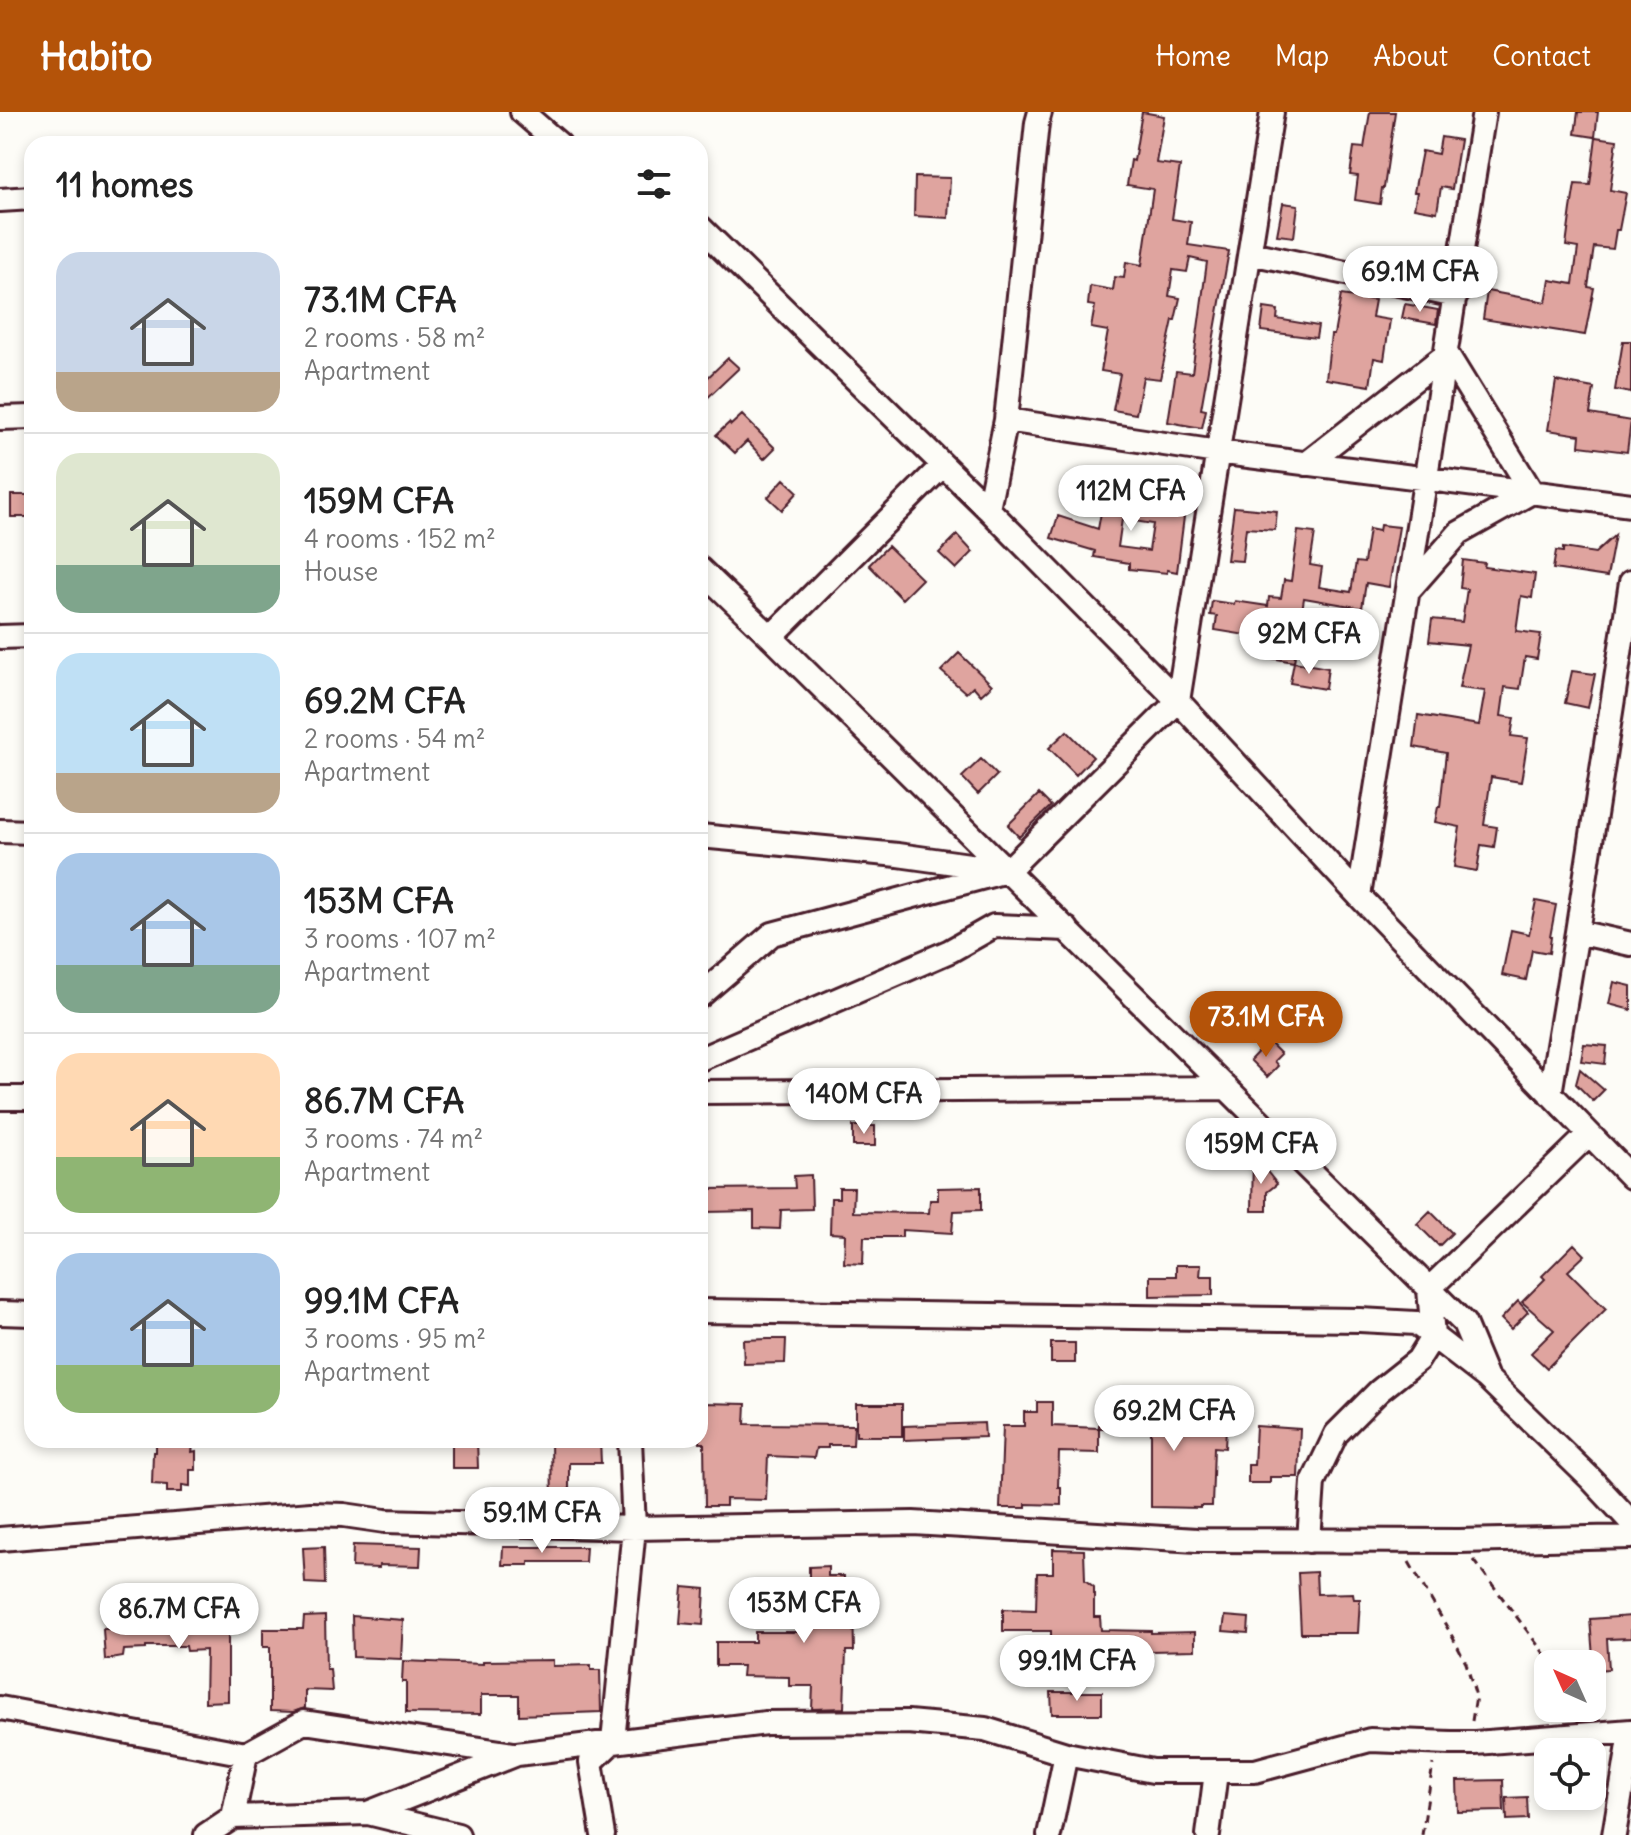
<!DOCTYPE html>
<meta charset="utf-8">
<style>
body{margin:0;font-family:Delius,sans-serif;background:#f6f6f6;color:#222;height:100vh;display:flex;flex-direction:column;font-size:30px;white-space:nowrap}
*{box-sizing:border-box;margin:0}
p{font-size:26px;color:#767676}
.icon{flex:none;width:44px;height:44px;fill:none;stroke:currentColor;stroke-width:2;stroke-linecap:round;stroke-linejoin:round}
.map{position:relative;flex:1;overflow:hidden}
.side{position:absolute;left:24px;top:24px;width:684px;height:1312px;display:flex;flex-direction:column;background:#fff;border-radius:24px;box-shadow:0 4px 12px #0003}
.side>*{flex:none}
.needle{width:52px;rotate:315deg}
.buttons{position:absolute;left:1534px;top:1538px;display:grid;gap:16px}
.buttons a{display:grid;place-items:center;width:72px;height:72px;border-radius:16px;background:#fff;box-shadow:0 4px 12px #0003;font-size:40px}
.price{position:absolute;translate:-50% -68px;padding:0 18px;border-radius:28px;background:#fff;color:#222;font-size:26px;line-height:52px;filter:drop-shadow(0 2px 4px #0008)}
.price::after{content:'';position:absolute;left:50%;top:48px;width:24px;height:18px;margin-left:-12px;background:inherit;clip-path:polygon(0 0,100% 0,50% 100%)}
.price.current{background:#b45309;color:#fff}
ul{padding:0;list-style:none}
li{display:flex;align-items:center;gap:24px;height:200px;padding:0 32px}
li+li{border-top:2px solid #e0e0e0}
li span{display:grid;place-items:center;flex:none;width:224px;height:160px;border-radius:24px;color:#555}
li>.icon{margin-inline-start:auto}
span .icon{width:96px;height:96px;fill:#fffc;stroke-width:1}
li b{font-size:34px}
h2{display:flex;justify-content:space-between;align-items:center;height:96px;padding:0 32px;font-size:34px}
header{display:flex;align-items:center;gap:48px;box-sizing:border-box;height:112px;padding:0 40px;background:#b45309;color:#fff}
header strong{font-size:38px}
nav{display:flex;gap:44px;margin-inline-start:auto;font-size:28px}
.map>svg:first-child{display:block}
.building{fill:#dfa49f;stroke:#4a1f2b;stroke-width:2;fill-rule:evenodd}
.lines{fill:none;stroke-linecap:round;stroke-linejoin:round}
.minor-casing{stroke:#4a1f2b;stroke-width:28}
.path{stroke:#4a1f2b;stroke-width:3;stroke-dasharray:8 6;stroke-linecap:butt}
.minor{stroke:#fdfcf7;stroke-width:22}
</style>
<header>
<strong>Habito</strong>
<nav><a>Home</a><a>Map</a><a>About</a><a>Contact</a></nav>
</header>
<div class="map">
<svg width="1631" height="1723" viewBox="0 0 1631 1723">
<rect width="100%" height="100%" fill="#fdfcf7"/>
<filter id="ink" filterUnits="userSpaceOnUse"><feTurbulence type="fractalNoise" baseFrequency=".0125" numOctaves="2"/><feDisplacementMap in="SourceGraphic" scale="16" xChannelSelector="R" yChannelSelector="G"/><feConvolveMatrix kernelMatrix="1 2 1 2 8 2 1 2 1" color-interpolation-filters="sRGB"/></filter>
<g filter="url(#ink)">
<path class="building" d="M1142,0L1164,4L1156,51L1180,54L1172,107L1191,110L1188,133L1229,139L1201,297L1206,298L1202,316L1168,310L1176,259L1192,261L1207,150L1190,146L1187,160L1173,158L1169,184L1180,186L1175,208H1173L1160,267L1143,265L1136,302L1113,298L1120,262L1101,259L1108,219L1091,216L1095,194L1088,193L1090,174L1113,178L1115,165L1124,166L1126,150L1142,153L1153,77L1127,73L1131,48L1134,49Z
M1370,0H1395L1384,76H1382L1380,92L1355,88L1358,64L1350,63L1354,35L1364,36Z
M1578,0H1598L1595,25L1575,22Z
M1441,25L1460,28L1452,77L1441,75L1437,100L1414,96L1417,80H1414L1422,39L1438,42Z
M1596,25L1617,28L1610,78L1626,81L1619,118H1616L1613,137L1594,135L1588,175L1594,176L1585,223L1483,207L1487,179L1546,190L1550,168L1573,172L1578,136L1566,134L1571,97L1575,72L1590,73Z
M915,65L950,66L948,106L914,104Z
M1283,91L1298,93L1294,125L1277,123Z
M1341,183L1375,188L1372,205L1390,208L1384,248L1374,246L1370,274L1326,267L1331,223H1334Z
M1405,192L1438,198L1436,212L1402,206Z
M1264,196L1278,198L1277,207L1318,214L1316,226L1261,219Z
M1623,229H1631V281L1615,278Z
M728,246L739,256L700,293V273Z
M1556,269L1594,276L1590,302L1631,309L1627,340L1579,334L1580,323L1548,318Z
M742,303L775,336L764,347L747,329L735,341L716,323L729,311L731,313Z
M784,367L798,380L782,398L768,385Z
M1139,377L1163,381L1161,393L1185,397L1177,460L1167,458V461L1129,457V451L1094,445L1095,439L1051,426L1058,404L1098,417L1104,384L1137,389ZM1122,407L1153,412L1149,439L1118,435Z
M11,383H32V405H11Z
M1234,395L1277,399L1275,418L1246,416L1242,449L1227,448Z
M1380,413L1399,415L1389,475L1366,471L1362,496L1304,486L1294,550L1271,546L1274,532L1245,527L1246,523L1215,518L1217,504L1210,503L1212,489L1234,492L1235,489L1268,494L1269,485L1281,486L1284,468L1291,469L1298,419L1315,421L1310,453L1322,455L1319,475L1351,480L1356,450L1364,451L1369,417L1379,419Z
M957,423L973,440L956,457L939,441Z
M1615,423L1607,465L1553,457L1556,439L1563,440V436L1595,441Z
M888,434L922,467L902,487L869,453Z
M1463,448L1485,451L1484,455L1535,462L1532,486L1521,484L1516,519L1541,522L1537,547L1525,545L1520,577L1505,575L1501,604L1514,606L1511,624L1528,626L1521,670L1491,665L1484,713L1497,715L1494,735L1481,733L1477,759L1454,755L1460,715L1435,710L1438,695H1440L1446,641L1414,635L1418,603L1479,613L1485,579L1459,576L1468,533L1429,529L1432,507L1462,510L1467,477L1460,476Z
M959,541L992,573L981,583L973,574L966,581L941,559Z
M1294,550L1328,556L1325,577L1290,571Z
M1572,559L1595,562L1588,596L1565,591Z
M1067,619L1093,645L1076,663L1049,636Z
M981,647L997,663L978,682L962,665Z
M1039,682L1051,694L1019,725L1008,713Z
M1536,789L1556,793L1550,825H1551L1549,841L1532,838L1526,868L1502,863L1511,818L1529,822Z
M1614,870L1631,874V898L1609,892Z
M1268,929L1281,942L1274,949L1278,954L1267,965L1250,948Z
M1584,932L1607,934L1605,952L1581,949Z
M1580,957L1604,978L1593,989L1576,972Z
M853,1014H875V1034H853Z
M1198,1015H1213L1212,1043H1197Z
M1253,1042L1277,1072L1267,1080V1099H1252Z
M811,1063L812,1097L781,1098L780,1117L754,1116V1099L706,1100V1077L795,1076L794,1064Z
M981,1075V1098L954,1099L952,1121L902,1118V1125H864L863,1152L844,1151L845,1122L830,1121L831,1086H839V1076H854L853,1100L929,1101L930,1088H938V1076Z
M1430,1099L1452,1121L1439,1134L1417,1112Z
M1574,1132L1585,1143L1568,1159L1606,1197L1547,1256L1531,1241L1554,1218L1522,1190L1545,1167L1542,1164Z
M1176,1153H1201L1200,1164H1213V1183L1150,1184V1164H1176Z
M1518,1189L1528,1200L1511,1217L1501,1207Z
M768,1227H786L785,1251L744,1252L743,1228Z
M1051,1231H1075V1251H1051Z
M1037,1290H1052V1314L1099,1316V1341L1059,1340L1058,1375H1061V1393L1026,1392V1396H1000L1003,1314H1024V1300H1037Z
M704,1291L746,1292L745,1312L854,1313L853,1333H828V1336H816L814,1346L768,1344L766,1388L726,1387V1394H705L704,1331H700V1292Z
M856,1292H902V1324H856Z
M1150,1293V1301L1202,1303V1314L1226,1315L1225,1336L1214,1335L1212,1394H1200V1396L1151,1395V1315L1099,1316V1294Z
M984,1311L985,1325L904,1328V1314Z
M1256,1314L1300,1317L1298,1365H1270V1371H1248V1353H1254Z
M156,1328H194L192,1340L196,1339V1358H190V1374L182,1373V1380H167V1373L152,1372L153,1340H156Z
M452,1328H477L478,1356H452Z
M551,1328H600L601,1351H569V1395H552Z
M353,1433L421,1435L420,1454L379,1453V1456L352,1455Z
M324,1435L325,1472L305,1471L303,1436Z
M503,1435H586L585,1450H529V1453H502Z
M1053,1437L1084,1438L1085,1468L1094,1475V1505H1100L1101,1518L1151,1519V1521L1195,1520V1538L1150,1539L1148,1540V1543L1078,1542V1544H1051V1519H1003V1497L1036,1498L1037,1461H1053Z
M828,1454V1464H844L843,1491H853L854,1539H846L844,1596L812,1597L813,1574H789V1565L742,1564L743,1554H716V1530H755V1520H805L804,1496H809V1455Z
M1316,1460L1317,1482L1353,1481L1354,1487H1360L1358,1521H1301L1298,1461Z
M683,1475L705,1477L703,1513L680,1511Z
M325,1504L326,1557H330L332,1579L305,1578V1596L293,1600L270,1599V1535H263V1517H303L304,1505Z
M352,1504L403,1508L401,1547L353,1545Z
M1225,1504L1249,1506L1248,1521L1223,1519Z
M1631,1504V1526L1607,1527L1609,1557L1594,1558L1590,1507Z
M103,1517H228V1589L205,1590L206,1538L187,1539L186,1534H146V1537L124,1538L123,1545L105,1548Z
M553,1548V1554L591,1553V1558H600L601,1600L519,1603V1583H481V1602L406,1601V1570H402L403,1549L483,1552V1549Z
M1051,1580H1102V1602H1052Z
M1503,1668L1504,1699L1458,1700L1457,1669Z
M1527,1685L1528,1707L1507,1708L1506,1686Z"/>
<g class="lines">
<g class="minor-casing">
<path id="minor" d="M522,0L559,32
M0,88L32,86
M700,115L988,397L1178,589L1359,784L1631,1065
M1250,141L1456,184
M0,306L32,305
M1006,308L1217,340L1631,393
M1306,352L1447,242L1532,380L1459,421L1408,479
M988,397L1006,308L1037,11L1040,0
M700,457L771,525L1464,1211L1487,1266
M0,525L32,524
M771,525L943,353
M0,719L32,720
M700,724L898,743L998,757
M1359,784L1484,0
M1577,820L1631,832
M700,884L772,822L1007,759L1178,589L1272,0
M700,947L950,839L994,814L1067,817
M700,980L1227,976
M1550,982L1577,820L1631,470
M0,986H32
M700,1199L1360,1208L1416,1211L1487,1266L1590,1366L1631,1410
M0,1201L32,1202
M0,1427L311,1402L344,1403L385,1409L634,1416L913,1411L1197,1428L1459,1429L1631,1425
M1309,1429L1313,1370L1336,1322L1379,1279L1418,1248L1433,1224L1429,1177L1589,1022
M0,1596L246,1642L233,1705
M246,1642L304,1610L514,1642
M368,1701L517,1642L766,1611L908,1610L985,1617L1066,1642L1153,1659H1255L1370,1628L1451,1631H1475L1631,1619
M206,1723L233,1705L368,1701L458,1723
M603,1723L591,1650L613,1629L634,1416L630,1328
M1049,1723L1066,1642
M1208,1723L1216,1660
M1614,1723L1631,1621"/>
</g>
<path class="path" d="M1474,1448L1552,1552
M1409,1450L1451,1522L1466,1551L1476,1584L1472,1609
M1422,1723L1433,1652"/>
<use href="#minor" class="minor"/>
</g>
</g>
</svg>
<div class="buttons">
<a><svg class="needle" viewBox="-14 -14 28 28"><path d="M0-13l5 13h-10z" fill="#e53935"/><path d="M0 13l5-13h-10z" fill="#767676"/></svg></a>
<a><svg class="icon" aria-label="locate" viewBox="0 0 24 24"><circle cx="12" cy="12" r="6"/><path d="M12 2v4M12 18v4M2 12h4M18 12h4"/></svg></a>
</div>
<b class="price" style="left:1420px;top:202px">69.1M CFA</b>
<b class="price" style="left:1131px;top:421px">112M CFA</b>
<b class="price" style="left:1309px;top:564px">92M CFA</b>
<b class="price current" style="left:1266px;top:947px">73.1M CFA</b>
<b class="price" style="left:864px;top:1024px">140M CFA</b>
<b class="price" style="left:1261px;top:1074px">159M CFA</b>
<b class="price" style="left:1174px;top:1341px">69.2M CFA</b>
<b class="price" style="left:542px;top:1443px">59.1M CFA</b>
<b class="price" style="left:804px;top:1533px">153M CFA</b>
<b class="price" style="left:179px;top:1539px">86.7M CFA</b>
<b class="price" style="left:1077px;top:1591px">99.1M CFA</b>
<section class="side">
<h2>11 homes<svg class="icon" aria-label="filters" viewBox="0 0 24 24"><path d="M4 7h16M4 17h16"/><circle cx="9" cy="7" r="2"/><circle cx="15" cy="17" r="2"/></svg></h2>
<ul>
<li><span style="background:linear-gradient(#c9d6e8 75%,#b9a48a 0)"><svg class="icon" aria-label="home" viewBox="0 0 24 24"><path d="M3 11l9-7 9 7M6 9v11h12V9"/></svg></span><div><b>73.1M CFA</b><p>2 rooms · 58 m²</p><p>Apartment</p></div></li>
<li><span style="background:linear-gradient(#dfe7d0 70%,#7fa58c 0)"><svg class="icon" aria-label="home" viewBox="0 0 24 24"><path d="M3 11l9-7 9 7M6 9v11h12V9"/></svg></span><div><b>159M CFA</b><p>4 rooms · 152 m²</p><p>House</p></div></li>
<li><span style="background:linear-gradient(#bfe0f5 75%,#b9a48a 0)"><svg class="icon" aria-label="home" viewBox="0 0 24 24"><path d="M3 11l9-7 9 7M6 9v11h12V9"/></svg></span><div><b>69.2M CFA</b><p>2 rooms · 54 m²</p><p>Apartment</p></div></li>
<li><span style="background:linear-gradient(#a9c7e8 70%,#7fa58c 0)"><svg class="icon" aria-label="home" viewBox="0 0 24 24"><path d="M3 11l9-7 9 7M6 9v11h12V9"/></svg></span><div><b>153M CFA</b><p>3 rooms · 107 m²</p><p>Apartment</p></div></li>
<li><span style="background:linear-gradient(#ffd9b3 65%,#8fb573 0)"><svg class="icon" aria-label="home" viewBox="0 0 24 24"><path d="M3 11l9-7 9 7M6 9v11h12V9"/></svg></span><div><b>86.7M CFA</b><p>3 rooms · 74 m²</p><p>Apartment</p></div></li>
<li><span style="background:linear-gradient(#a9c7e8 70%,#8fb573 0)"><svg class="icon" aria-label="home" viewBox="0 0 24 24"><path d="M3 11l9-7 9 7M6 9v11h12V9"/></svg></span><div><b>99.1M CFA</b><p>3 rooms · 95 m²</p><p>Apartment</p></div></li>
</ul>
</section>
</div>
